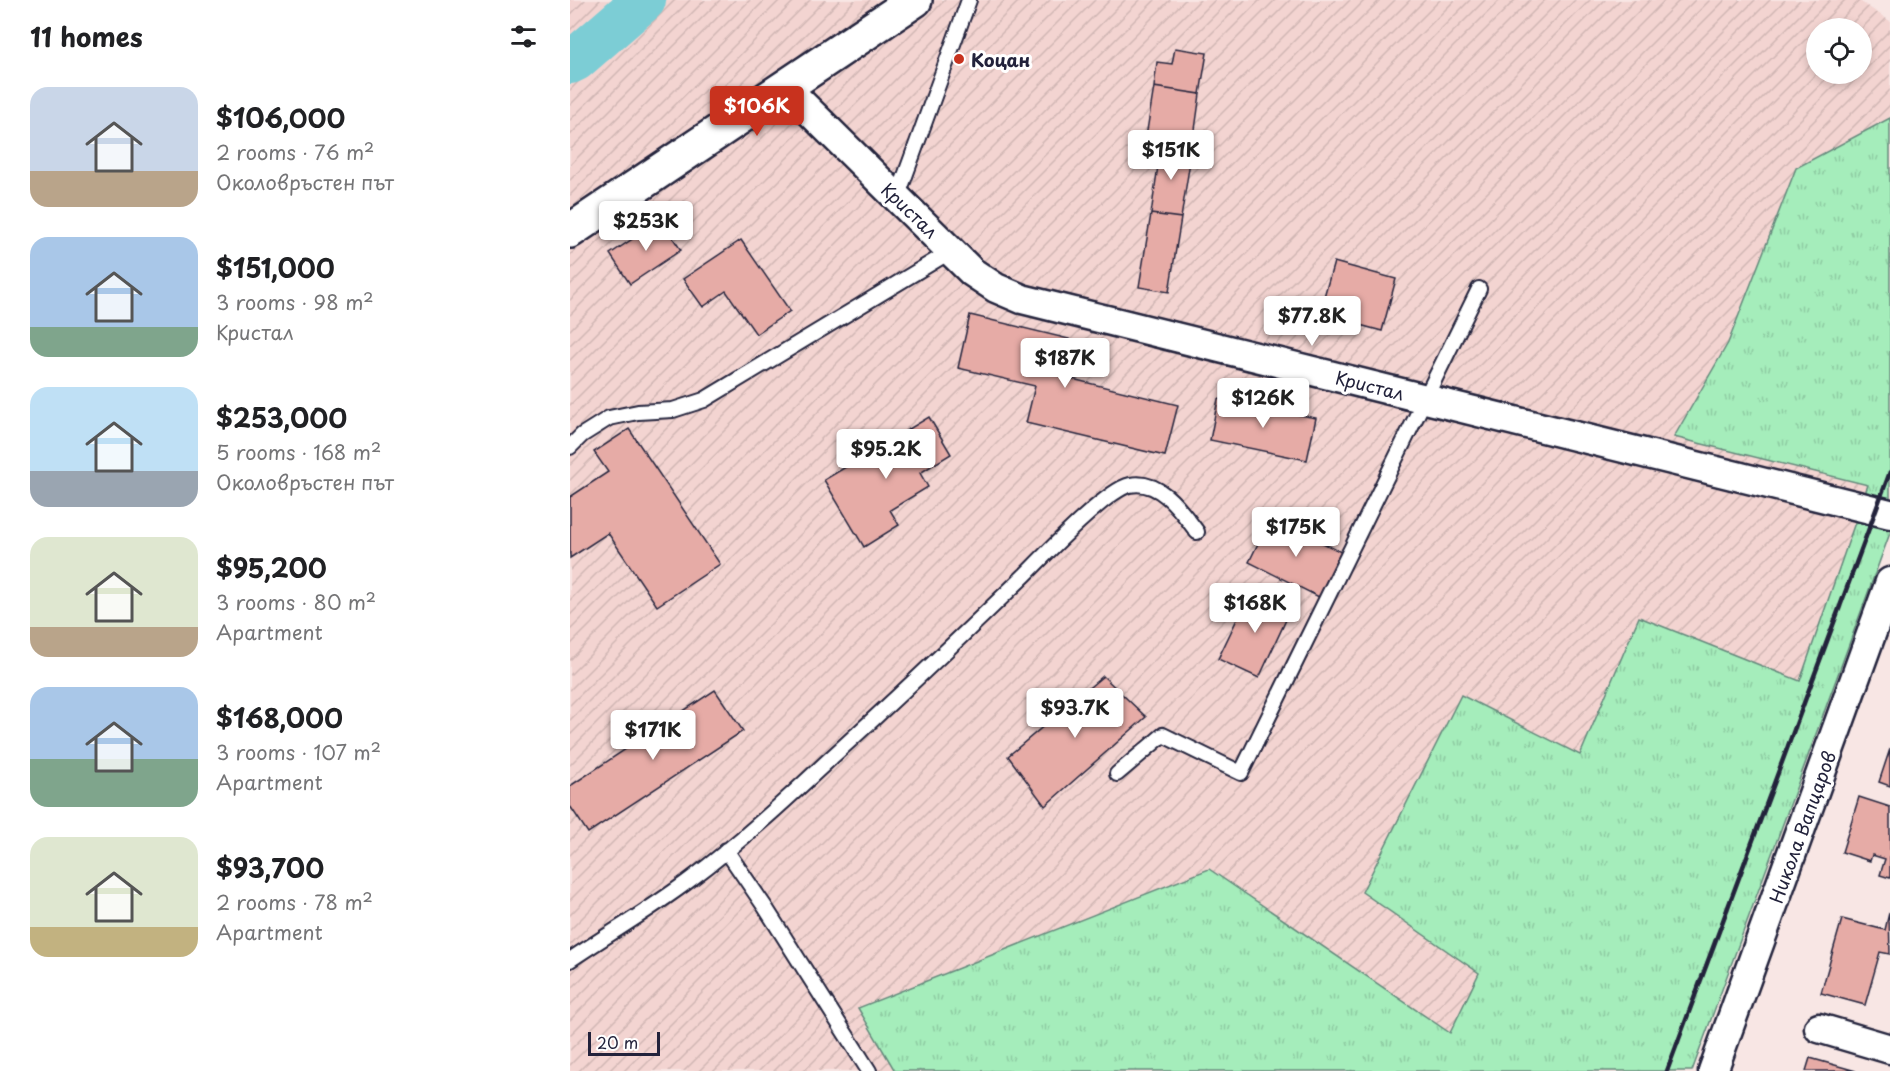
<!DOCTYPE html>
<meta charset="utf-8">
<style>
body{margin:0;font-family:"Playpen Sans",sans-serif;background:#f6f6f6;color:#202124;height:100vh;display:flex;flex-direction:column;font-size:22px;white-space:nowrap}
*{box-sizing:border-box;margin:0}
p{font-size:20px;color:#757577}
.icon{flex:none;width:33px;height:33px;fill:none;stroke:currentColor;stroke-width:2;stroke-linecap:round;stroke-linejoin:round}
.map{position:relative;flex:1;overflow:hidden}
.sheet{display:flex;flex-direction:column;background:#fff;width:570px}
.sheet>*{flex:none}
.buttons{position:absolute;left:1236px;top:18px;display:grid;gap:12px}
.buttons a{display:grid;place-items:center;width:66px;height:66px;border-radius:50%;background:#fff;box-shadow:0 3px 9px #0003;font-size:30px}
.scale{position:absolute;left:18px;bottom:15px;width:72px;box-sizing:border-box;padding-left:6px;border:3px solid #22223b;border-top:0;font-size:16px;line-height:21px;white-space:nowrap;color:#22223b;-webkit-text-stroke:4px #fff;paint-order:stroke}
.price{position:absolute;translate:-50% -51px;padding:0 14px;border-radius:6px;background:#fff;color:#222;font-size:20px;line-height:39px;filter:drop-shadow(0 2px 3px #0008)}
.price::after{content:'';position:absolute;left:50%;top:36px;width:18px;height:14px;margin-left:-9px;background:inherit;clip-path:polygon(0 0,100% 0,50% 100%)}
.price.active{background:#c8321e;color:#fff}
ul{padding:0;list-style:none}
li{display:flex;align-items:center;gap:18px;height:150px;padding:0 30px}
li span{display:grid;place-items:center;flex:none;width:168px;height:120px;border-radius:18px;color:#555}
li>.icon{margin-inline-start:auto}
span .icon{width:72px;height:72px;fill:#fffc;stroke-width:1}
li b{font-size:26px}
h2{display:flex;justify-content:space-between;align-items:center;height:72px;padding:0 30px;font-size:26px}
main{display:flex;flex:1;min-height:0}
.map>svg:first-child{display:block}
.industrial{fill:url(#industrial-furrows);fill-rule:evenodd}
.grass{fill:url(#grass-tufts);stroke:#64887b;stroke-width:1.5}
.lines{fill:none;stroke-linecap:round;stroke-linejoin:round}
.river{stroke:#7ccdd5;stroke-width:44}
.building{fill:#e6aba6;stroke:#22223b;stroke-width:1.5}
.lane-casing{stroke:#22223b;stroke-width:18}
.street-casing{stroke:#22223b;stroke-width:33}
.secondary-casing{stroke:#22223b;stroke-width:38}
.lane{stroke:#fff;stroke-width:14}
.street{stroke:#fff;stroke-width:28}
.secondary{stroke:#fff;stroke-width:33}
.rail{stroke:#22223b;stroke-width:4.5}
.poi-dot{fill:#c8321e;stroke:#fff;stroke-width:2}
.labels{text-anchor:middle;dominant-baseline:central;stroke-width:6;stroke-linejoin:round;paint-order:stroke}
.poi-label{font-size:18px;font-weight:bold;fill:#22223b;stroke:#fff;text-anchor:start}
.street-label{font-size:18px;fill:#22223b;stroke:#fff}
</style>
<main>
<section class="sheet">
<h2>11 homes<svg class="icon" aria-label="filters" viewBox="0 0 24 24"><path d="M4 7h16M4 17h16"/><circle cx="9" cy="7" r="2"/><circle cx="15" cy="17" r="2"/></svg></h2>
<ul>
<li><span style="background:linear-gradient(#c9d6e8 70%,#b9a48a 0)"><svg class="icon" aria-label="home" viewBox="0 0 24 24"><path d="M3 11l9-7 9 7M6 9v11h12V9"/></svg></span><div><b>$106,000</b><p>2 rooms · 76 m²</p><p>Околовръстен път</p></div></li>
<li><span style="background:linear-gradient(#a9c7e8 75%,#7fa58c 0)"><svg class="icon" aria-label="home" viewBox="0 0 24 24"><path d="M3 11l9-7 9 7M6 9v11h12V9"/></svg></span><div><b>$151,000</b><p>3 rooms · 98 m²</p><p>Кристал</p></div></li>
<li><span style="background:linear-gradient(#bfe0f5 70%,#9aa5b1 0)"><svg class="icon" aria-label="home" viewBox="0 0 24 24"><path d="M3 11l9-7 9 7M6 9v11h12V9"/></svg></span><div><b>$253,000</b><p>5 rooms · 168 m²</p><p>Околовръстен път</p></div></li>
<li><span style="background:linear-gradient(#dfe7d0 75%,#b9a48a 0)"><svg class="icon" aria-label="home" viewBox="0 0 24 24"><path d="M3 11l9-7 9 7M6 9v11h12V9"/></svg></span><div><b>$95,200</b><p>3 rooms · 80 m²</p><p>Apartment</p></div></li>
<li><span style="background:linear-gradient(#a9c7e8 60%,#7fa58c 0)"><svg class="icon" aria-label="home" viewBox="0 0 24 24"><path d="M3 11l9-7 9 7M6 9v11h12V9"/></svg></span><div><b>$168,000</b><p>3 rooms · 107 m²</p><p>Apartment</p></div></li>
<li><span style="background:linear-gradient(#dfe7d0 75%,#c2b280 0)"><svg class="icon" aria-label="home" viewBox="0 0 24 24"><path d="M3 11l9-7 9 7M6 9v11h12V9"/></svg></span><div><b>$93,700</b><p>2 rooms · 78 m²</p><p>Apartment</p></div></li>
</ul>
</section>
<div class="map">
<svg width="1320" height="1071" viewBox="0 0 1320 1071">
<defs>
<pattern id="industrial-furrows" width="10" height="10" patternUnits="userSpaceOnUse" patternTransform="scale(1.5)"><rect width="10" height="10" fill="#f3d4d1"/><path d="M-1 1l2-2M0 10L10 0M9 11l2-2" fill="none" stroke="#d0b6b4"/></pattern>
<pattern id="grass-tufts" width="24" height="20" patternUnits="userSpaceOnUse" patternTransform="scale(1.5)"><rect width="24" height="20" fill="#a5edbb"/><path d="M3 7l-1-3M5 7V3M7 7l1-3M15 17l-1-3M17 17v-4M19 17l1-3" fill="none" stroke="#8ecba2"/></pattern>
</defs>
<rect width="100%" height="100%" fill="#f8e6e4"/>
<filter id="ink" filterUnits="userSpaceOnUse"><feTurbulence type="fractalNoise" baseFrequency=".0167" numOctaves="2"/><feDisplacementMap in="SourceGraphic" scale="12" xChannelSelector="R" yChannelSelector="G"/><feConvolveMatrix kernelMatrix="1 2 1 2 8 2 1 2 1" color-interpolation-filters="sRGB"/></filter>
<g filter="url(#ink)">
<path class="industrial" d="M0,0H1288L1320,21V118L1226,168L1158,343L1104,437L1299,484L1230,681L1069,618L1010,755L892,695L910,973L880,1033L639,869L289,1008L325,1071H0ZM1246,28H1292V74H1246Z"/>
<path class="grass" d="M1320,118V533L1122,1071H325L288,1008L639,869L880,1033L909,973L792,892L891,695L1010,755L1069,617L1230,681L1298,485L1104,437L1158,343L1226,168Z"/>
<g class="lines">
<path class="river" d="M0,62L6,59L74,0"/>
</g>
<path class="building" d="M605,48L637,53L630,94L584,87L587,62L602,64Z
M584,87L630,94L623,144L576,137Z
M591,145L622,149L611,218L581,214Z
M581,214L611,218L599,292L569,287Z
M91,220L111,250L60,284L40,254Z
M171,240L220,311L186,334L156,291L133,307L113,279Z
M764,262L826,279L812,331L749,314Z
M400,315L499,339L490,376L608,405L595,456L456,423L465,386L388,368Z
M648,399L746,418L737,460L640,440Z
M359,417L381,454L350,473L358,487L320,510L329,525L294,547L254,480Z
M59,429L150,564L87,606L38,533L0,558V497L38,472L24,452Z
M701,517L773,553L751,598L679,562Z
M681,590L721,609L689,678L648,659Z
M533,676L576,717L475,806L438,756Z
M145,690L173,731L18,833L0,806V786Z
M1320,749V786L1309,782Z
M1289,797L1320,807V878L1310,875L1315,859L1302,855L1300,861L1272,852Z
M1319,913L1320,954L1310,952L1295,1005L1251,993L1272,919L1315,930Z
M1240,1058L1286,1071H1236Z"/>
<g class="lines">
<g class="lane-casing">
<path id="lane" d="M327,198L399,0
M0,447L12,435L39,418L68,412L103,410L134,400L381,251
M547,774L593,735L671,773L909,289
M156,850L195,907L299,1071
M0,960C40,933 83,908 121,879C171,842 217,799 262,757C327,698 391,637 454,576C474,556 536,490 560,485C591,479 612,512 627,532"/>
</g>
<g class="street-casing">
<path id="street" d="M215,87L402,272L426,288L452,299L1320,514
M1249,1028L1320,1049
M1143,1071L1320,582"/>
</g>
<g class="secondary-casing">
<path id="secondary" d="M0,231L345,0"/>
</g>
<use href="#lane" class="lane"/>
<use href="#street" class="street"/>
<use href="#secondary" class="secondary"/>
<path class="rail" d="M1097,1071L1320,472"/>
</g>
</g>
<circle class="poi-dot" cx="389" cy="59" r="6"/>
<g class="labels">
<g class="poi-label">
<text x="401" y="59">Коцан</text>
</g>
<g class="street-label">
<text transform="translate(340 210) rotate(44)">Кристал</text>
<text transform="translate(800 385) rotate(14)">Кристал</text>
<text transform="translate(1232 827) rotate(-70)">Никола Вапцаров</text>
</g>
</g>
</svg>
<div class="buttons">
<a><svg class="icon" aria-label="locate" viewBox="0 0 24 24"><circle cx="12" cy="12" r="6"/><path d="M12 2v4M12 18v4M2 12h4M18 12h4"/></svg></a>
</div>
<div class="scale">20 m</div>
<b class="price active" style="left:187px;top:137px">$106K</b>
<b class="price" style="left:601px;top:181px">$151K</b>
<b class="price" style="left:76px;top:252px">$253K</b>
<b class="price" style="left:742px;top:347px">$77.8K</b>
<b class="price" style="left:495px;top:389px">$187K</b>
<b class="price" style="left:693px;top:429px">$126K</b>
<b class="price" style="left:316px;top:480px">$95.2K</b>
<b class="price" style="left:726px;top:558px">$175K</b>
<b class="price" style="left:685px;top:634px">$168K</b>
<b class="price" style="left:505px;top:739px">$93.7K</b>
<b class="price" style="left:83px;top:761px">$171K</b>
</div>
</main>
